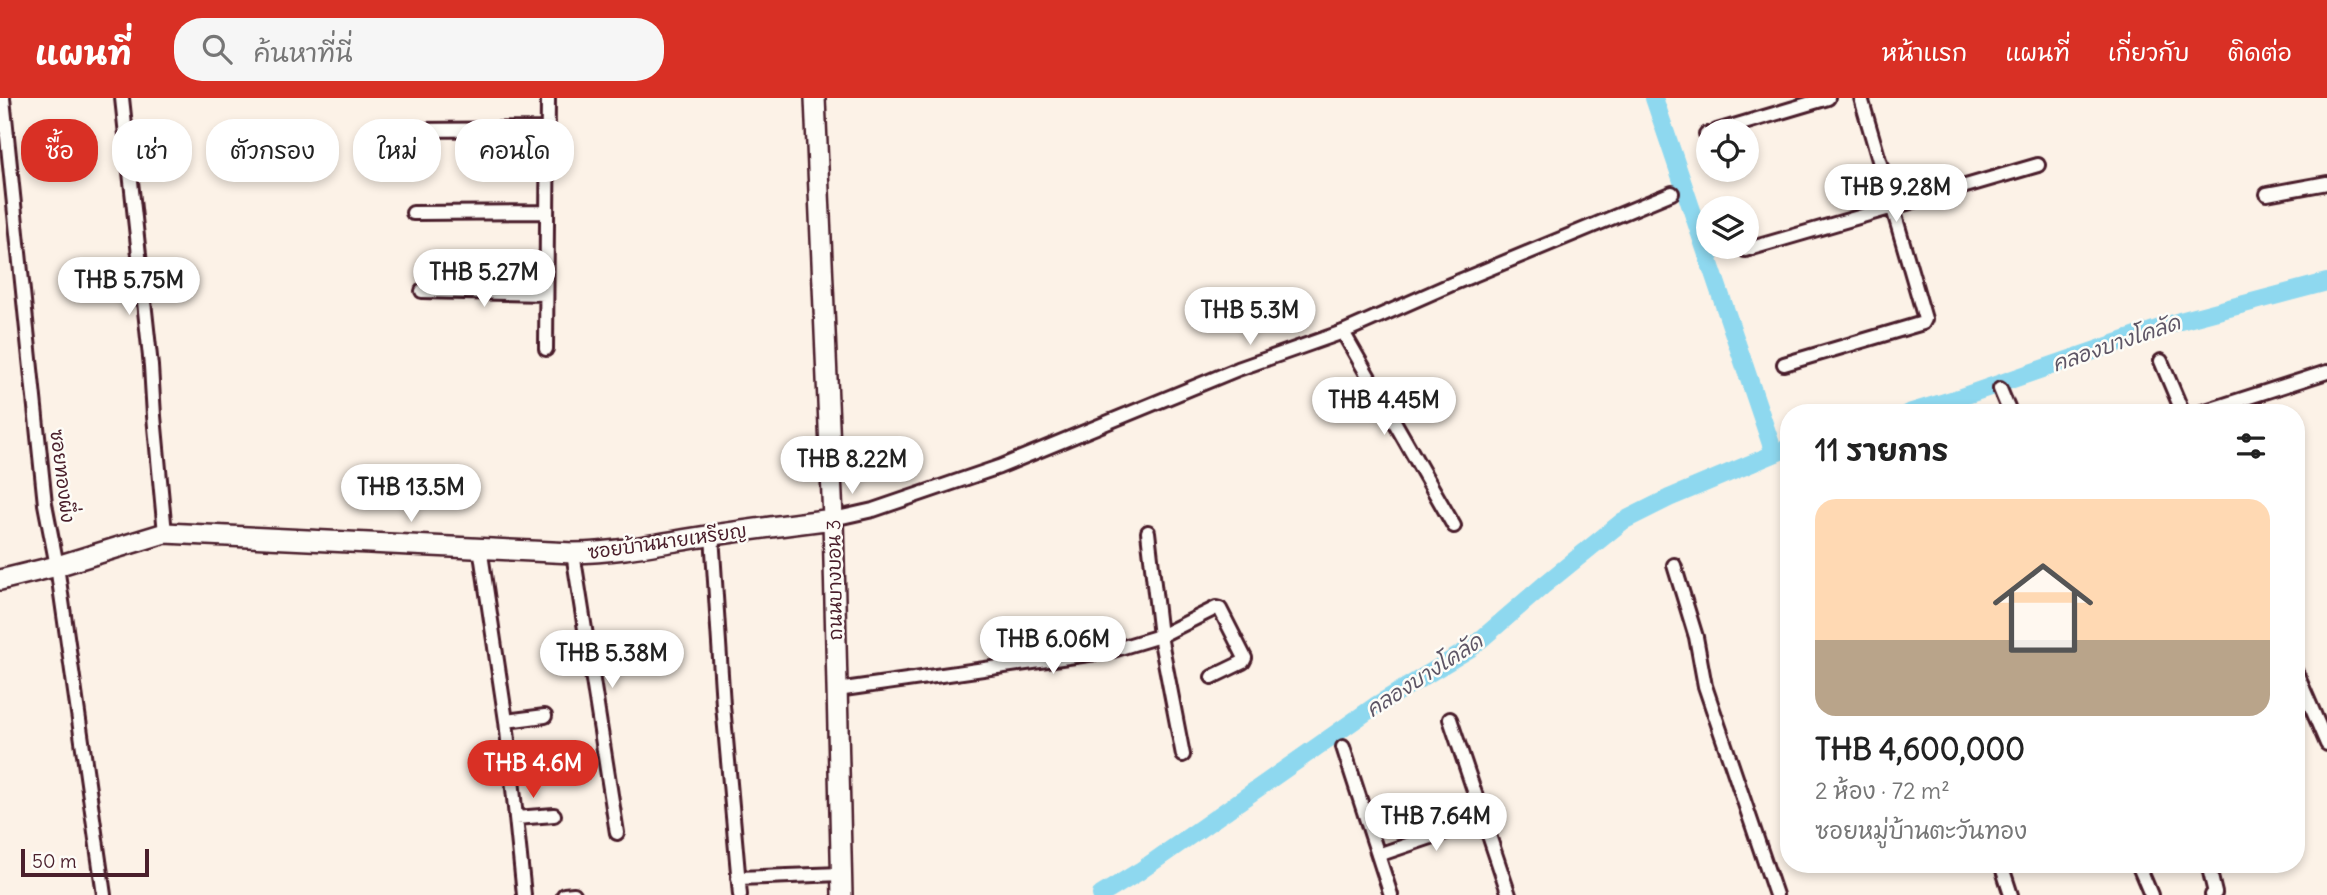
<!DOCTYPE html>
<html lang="th">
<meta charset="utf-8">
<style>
body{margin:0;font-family:Delius,"Playpen Sans Thai",sans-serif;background:#f6f6f6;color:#222;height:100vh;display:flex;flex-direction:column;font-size:26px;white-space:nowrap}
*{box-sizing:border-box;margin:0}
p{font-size:23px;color:#767676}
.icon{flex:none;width:38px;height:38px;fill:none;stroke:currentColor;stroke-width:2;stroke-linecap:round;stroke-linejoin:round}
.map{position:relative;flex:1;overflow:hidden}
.drawer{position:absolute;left:1780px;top:306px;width:525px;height:469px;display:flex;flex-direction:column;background:#fff;border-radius:28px;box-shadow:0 4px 10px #0003}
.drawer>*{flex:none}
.hud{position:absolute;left:21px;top:21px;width:665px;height:63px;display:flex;gap:14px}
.tools{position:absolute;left:1696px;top:21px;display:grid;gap:14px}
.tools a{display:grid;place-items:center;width:63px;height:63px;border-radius:50%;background:#fff;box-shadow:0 4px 10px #0003;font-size:35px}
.scale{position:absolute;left:21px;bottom:18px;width:128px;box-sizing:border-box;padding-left:7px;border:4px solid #4a1f2b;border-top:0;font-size:19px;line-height:24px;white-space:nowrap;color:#4a1f2b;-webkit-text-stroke:5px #fdfcf7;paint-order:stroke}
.price{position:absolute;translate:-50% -60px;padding:0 16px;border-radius:24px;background:#fff;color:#222;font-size:23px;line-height:46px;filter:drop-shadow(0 2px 4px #0008)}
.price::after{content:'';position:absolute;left:50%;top:42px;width:21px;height:16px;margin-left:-10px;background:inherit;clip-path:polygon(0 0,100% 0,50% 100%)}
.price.on{background:#d93025;color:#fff}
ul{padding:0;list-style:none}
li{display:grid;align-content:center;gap:14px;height:371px;padding:0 35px}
li span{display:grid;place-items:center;height:217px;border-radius:21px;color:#555}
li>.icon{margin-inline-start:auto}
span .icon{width:126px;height:126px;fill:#fffc;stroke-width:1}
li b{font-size:30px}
h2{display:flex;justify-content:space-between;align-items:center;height:84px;padding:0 35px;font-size:30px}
.tag{padding:0 24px;border-radius:28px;background:#fff;box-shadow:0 4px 10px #0003;font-size:24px;line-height:63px}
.tag.on{background:#d93025;color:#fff}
header{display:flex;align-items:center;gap:42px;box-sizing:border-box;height:98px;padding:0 35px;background:#d93025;color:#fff}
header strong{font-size:33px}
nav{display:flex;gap:38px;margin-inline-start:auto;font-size:24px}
.search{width:490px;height:63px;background:#f6f6f6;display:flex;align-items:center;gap:18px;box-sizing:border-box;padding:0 24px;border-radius:28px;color:#767676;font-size:26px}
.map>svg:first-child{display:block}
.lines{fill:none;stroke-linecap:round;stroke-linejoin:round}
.canal{stroke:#8ed8ef;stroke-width:18}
.street-casing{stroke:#4a1f2b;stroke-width:18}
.secondary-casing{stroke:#4a1f2b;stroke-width:24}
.street{stroke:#fdfcf7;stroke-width:12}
.secondary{stroke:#fdfcf7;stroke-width:19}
.labels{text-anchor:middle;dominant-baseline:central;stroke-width:5;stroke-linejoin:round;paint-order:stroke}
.street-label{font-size:19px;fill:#4a1f2b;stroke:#fdfcf7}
.water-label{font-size:21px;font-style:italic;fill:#5e5666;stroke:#fdfcf7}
</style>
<header>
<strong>แผนที่</strong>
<div class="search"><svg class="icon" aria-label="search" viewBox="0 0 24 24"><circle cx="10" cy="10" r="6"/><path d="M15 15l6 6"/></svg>ค้นหาที่นี่</div>
<nav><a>หน้าแรก</a><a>แผนที่</a><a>เกี่ยวกับ</a><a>ติดต่อ</a></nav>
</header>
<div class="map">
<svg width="2327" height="797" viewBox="0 0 2327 797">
<rect width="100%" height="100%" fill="#fcf2e7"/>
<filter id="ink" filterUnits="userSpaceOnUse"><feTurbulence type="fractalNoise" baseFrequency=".0143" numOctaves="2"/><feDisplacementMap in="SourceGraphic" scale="14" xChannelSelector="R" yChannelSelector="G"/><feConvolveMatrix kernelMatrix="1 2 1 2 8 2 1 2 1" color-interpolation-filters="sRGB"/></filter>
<g filter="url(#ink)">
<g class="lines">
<path class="canal" d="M1654,0L1774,355
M1908,315L1961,299L2180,223L2327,184
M1101,797L1140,773L1375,608L1471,550L1544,487L1623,423L1669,400L1788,350"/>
<g class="street-casing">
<path id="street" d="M3,0L45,406L57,468L104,797
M122,0L151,268L154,318L165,435
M410,32L547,31
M1717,33L1828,0
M1706,36H1708
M2267,96L2327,85
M413,115L546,114
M1745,152L2038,67
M422,193L546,196
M1343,234L1454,428
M546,251L548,0
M2161,263L2183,315
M1784,266L1923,225L1925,221L1861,0
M2000,291L2010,315
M2199,315L2327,274
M833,421L873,412L999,369L1238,271L1343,234L1452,186L1672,95
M1148,434L1160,538L1183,657
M712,437L723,607L740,797
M480,449L506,623L524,797
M573,455L617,735
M1674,467L1696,539L1705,588L1776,797
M2296,574L2327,646
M837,592L1110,553L1160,538L1216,510L1220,511L1245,560L1243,564L1212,579
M1450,621L1509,797
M506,623L545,618
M1343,649L1391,797
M516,720L554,717
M1378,757L1484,721
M2001,766L2011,797
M2138,766L2151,797
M2208,766L2215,795L2212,797
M738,780L841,776
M564,797L574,796"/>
</g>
<g class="secondary-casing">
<path id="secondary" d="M815,0L833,421L842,797
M0,482L57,468L165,435L573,455C624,454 665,444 714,437C753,431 793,426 833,421"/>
</g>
<use href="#street" class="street"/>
<use href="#secondary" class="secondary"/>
</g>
</g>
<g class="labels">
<g class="street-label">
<text transform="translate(63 378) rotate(83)">ซอยทองผึ่ง</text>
<text transform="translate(667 443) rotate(-8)">ซอยบ้านนายเหรียญ</text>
<text transform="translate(834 482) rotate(-91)">ถนนบางบอน 3</text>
</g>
<g class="water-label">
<text transform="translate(2116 245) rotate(-19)">คลองบางโคลัด</text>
<text transform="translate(1424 577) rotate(-33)">คลองบางโคลัด</text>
</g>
</g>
</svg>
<div class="tools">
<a><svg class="icon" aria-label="locate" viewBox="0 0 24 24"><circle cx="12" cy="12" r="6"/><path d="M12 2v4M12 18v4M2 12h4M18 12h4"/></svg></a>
<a><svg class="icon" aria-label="layers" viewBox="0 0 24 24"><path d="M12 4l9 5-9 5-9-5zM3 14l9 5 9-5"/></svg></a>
</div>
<div class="scale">50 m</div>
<b class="price" style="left:1896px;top:126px">THB 9.28M</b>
<b class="price" style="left:484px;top:211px">THB 5.27M</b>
<b class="price" style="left:129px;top:219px">THB 5.75M</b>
<b class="price" style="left:1250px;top:249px">THB 5.3M</b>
<b class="price" style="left:1384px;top:339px">THB 4.45M</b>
<b class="price" style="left:852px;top:398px">THB 8.22M</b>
<b class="price" style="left:411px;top:426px">THB 13.5M</b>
<b class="price" style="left:1053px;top:578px">THB 6.06M</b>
<b class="price" style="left:612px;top:592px">THB 5.38M</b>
<b class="price on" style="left:533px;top:702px">THB 4.6M</b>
<b class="price" style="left:1436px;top:755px">THB 7.64M</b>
<div class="hud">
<a class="tag on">ซื้อ</a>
<a class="tag">เช่า</a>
<a class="tag">ตัวกรอง</a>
<a class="tag">ใหม่</a>
<a class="tag">คอนโด</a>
</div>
<section class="drawer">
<h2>11 รายการ<svg class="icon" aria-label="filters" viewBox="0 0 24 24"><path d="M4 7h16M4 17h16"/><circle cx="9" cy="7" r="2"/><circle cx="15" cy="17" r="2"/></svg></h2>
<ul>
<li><span style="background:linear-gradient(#ffd9b3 65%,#b9a48a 0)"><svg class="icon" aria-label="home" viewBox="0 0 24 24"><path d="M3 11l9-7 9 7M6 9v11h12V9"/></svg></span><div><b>THB 4,600,000</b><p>2 ห้อง · 72 m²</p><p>ซอยหมู่บ้านตะวันทอง</p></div></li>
</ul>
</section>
</div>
